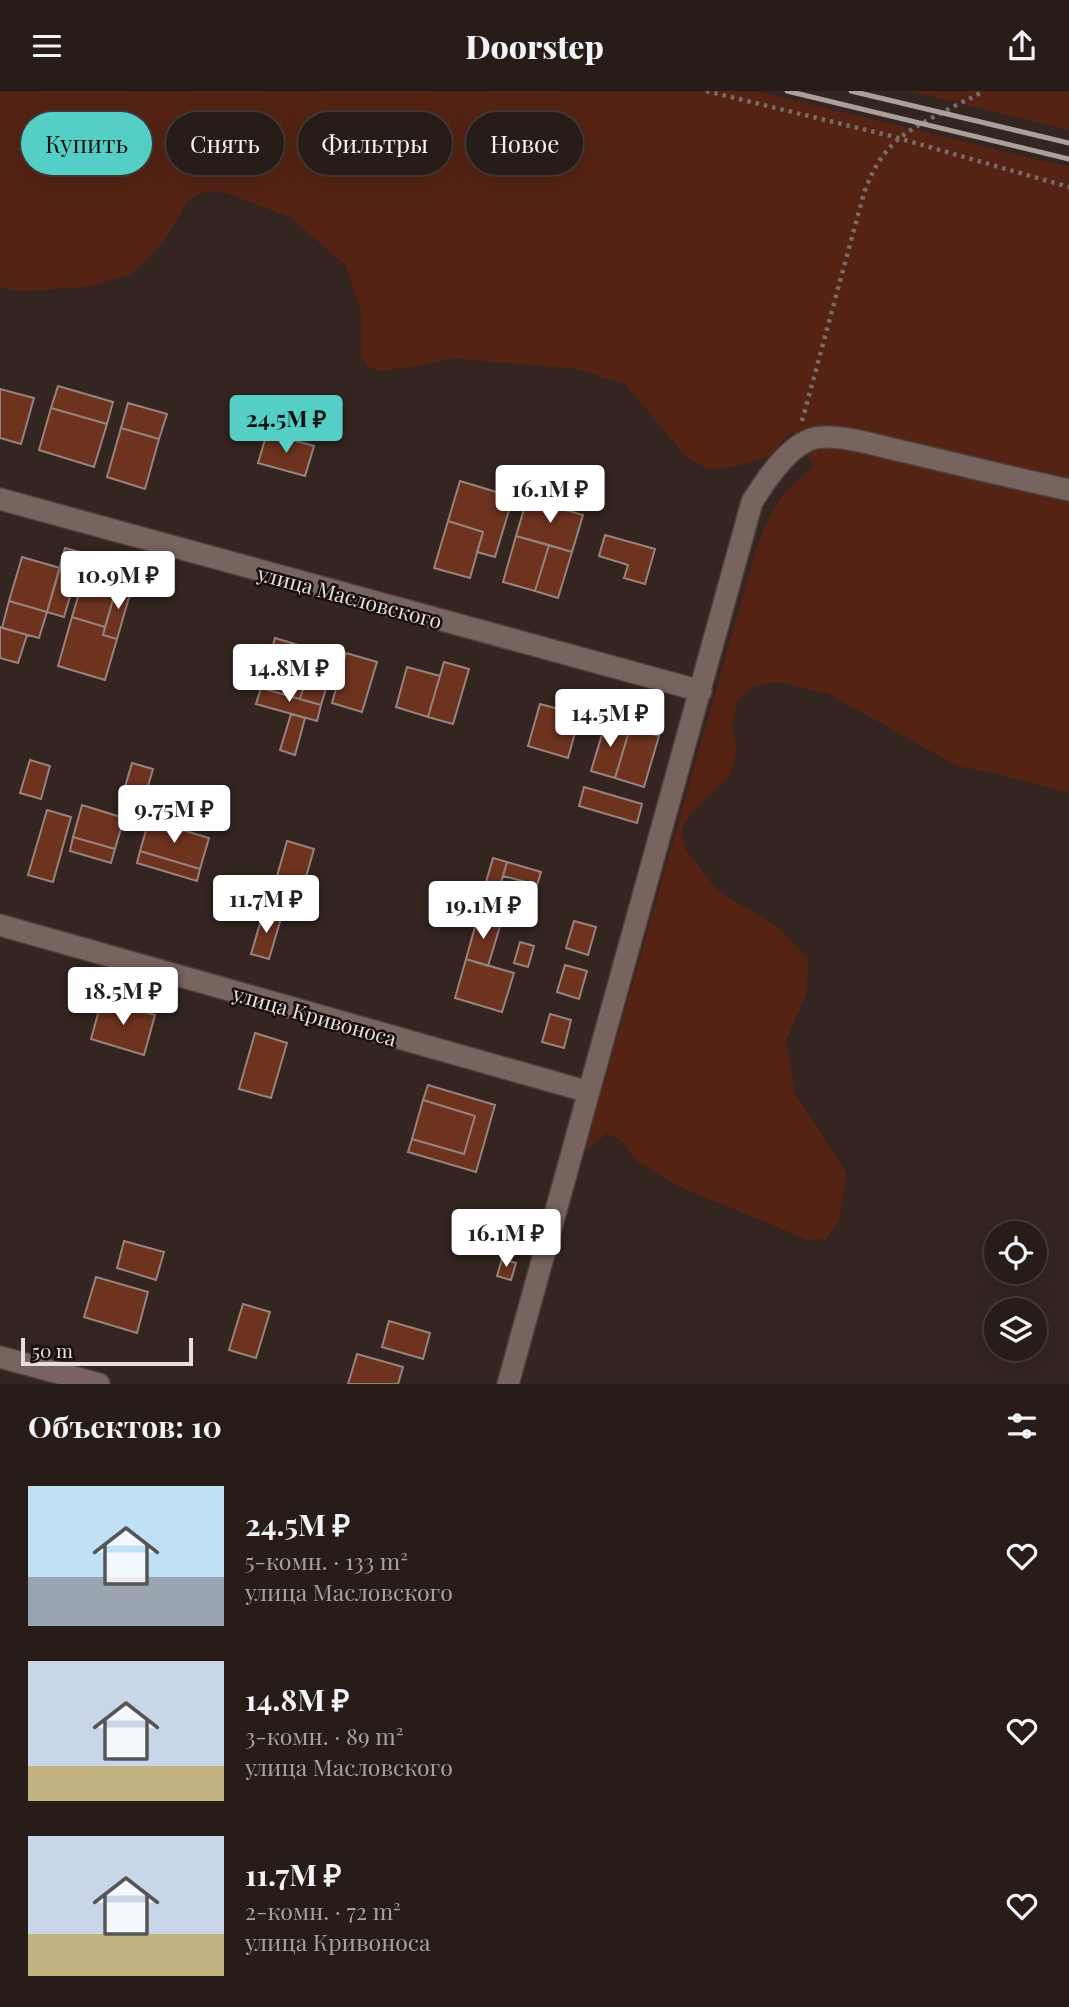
<!DOCTYPE html>
<html lang="ru">
<meta charset="utf-8">
<style>
body{margin:0;font-family:"Playfair Display",serif;background:#302521;color:#f1f3f6;height:100vh;display:flex;flex-direction:column;font-size:26px;white-space:nowrap}
*{box-sizing:border-box;margin:0}
p{font-size:23px;color:#a5a1a2}
.icon{flex:none;width:38px;height:38px;fill:none;stroke:currentColor;stroke-width:2;stroke-linecap:round;stroke-linejoin:round}
.map{position:relative;height:1293px;overflow:hidden}
.drawer{display:flex;flex-direction:column;background:#281c18;flex:1}
.drawer>*{flex:none}
.guide{position:absolute;left:21px;top:21px;width:700px;height:63px;display:flex;gap:14px}
.controls{position:absolute;left:984px;top:1130px;display:grid;gap:14px}
.controls a{display:grid;place-items:center;width:63px;height:63px;border-radius:50%;background:#281c18;box-shadow:0 7px 28px #0002,0 0 0 2px #443a37;font-size:35px}
.scale{position:absolute;left:21px;bottom:18px;width:172px;box-sizing:border-box;padding-left:7px;border:4px solid #eadedb;border-top:0;font-size:19px;line-height:24px;white-space:nowrap;color:#eadedb;-webkit-text-stroke:5px #18100e;paint-order:stroke}
.price{position:absolute;translate:-50% -60px;padding:0 16px;border-radius:7px;background:#fff;color:#222;font-size:23px;line-height:46px;filter:drop-shadow(0 2px 4px #0008)}
.price::after{content:'';position:absolute;left:50%;top:42px;width:21px;height:16px;margin-left:-10px;background:inherit;clip-path:polygon(0 0,100% 0,50% 100%)}
.price.selected{background:#55cec5;color:#111}
ul{padding:0;list-style:none}
li{display:flex;align-items:center;gap:21px;height:175px;padding:0 28px}
li span{display:grid;place-items:center;flex:none;width:196px;height:140px;border-radius:0px;color:#555}
li>.icon{margin-inline-start:auto}
span .icon{width:84px;height:84px;fill:#fffc;stroke-width:1}
li b{font-size:30px}
h2{display:flex;justify-content:space-between;align-items:center;height:84px;padding:0 28px;font-size:30px}
.tag{padding:0 24px;border-radius:32px;background:#281c18;box-shadow:0 7px 28px #0002,0 0 0 2px #443a37;font-size:24px;line-height:63px}
.tag.selected{background:#55cec5;color:#111}
header{display:flex;justify-content:space-between;align-items:center;height:91px;padding:0 28px;background:#281c18;font-size:32px;font-weight:800}
.map>svg:first-child{display:block}
.green{fill:#542313}
.building{fill:#6e331f;stroke:#97837d;stroke-width:2}
.lines{fill:none;stroke-linecap:round;stroke-linejoin:round}
.minor-casing{stroke:#4d403b;stroke-width:24}
.path{stroke:#796b67;stroke-width:4.5;stroke-dasharray:3.5 5;stroke-linecap:butt}
.minor{stroke:#78645e;stroke-width:21}
.rail{stroke:#ac9e9a;stroke-width:5}
.labels{text-anchor:middle;dominant-baseline:central;stroke-width:5;stroke-linejoin:round;paint-order:stroke}
.street-label{font-size:21px;fill:#eadedb;stroke:#18100e}
</style>
<header><svg class="icon" aria-label="menu" viewBox="0 0 24 24"><path d="M4 6h16M4 12h16M4 18h16"/></svg>Doorstep<svg class="icon" aria-label="share" viewBox="0 0 24 24"><path d="M12 15V3M7 8l5-5 5 5M5 13v7h14v-7"/></svg></header>
<div class="map">
<svg width="1069" height="1293" viewBox="0 0 1069 1293">
<rect width="100%" height="100%" fill="#352520"/>
<path class="green" d="M0,0H756L1069,76V392L799,350L792,340L770,365L734,376L709,378L687,367L625,293L576,278L451,267L416,275L379,280L368,276L361,266V219L345,174L290,126L220,100L199,102L187,111L165,149L132,183L87,196L21,200L0,196Z
M909,0H1069V39Z
M826,356L862,360L1069,410V702L998,683L957,675L829,603L778,591L753,596L737,610L732,635L737,658L731,683L689,725L681,739L686,759L717,799L779,837L808,868L807,900L786,950L795,1003L847,1083L839,1130L826,1148L808,1149L678,1095L637,1070L619,1047L606,1043L585,1060L749,484C764,435 771,407 814,376L804,359Z"/>
<path class="building" d="M58,295L113,311L107,333L51,317Z
M0,298L34,307L21,353L0,347Z
M128,312L167,323L159,348L121,337Z
M51,317L107,333L94,376L39,359Z
M121,337L159,348L145,398L107,386Z
M267,342L314,355L305,385L258,372Z
M460,390L513,406L495,466L477,461L483,441L448,430Z
M527,408L583,424L572,461L516,445Z
M448,430L483,441L470,487L434,477Z
M605,444L655,458L645,493L624,487L628,474L599,465Z
M516,445L549,454L535,500L503,491Z
M549,454L572,461L558,507L535,500Z
M65,457L83,462L64,526L47,521Z
M22,466L60,477L47,521L9,510Z
M85,482L118,491L105,536L72,526Z
M118,491L132,496L117,548L103,544Z
M9,510L47,521L39,547L2,537Z
M72,526L105,536L103,544L117,548L105,589L58,575Z
M0,536L27,544L18,572L0,567Z
M275,547L315,559L300,608L261,597Z
M315,559L336,565L321,614L300,608Z
M346,562L377,571L362,621L332,612Z
M444,571L469,578L453,633L428,626Z
M407,576L440,585L428,626L396,616Z
M261,597L321,614L317,630L256,613Z
M540,613L580,624L568,667L528,655Z
M291,623L305,627L295,664L280,659Z
M606,630L630,637L615,687L591,680Z
M630,637L659,645L644,696L615,687Z
M30,669L50,675L41,708L20,702Z
M132,672L153,678L143,712L122,706Z
M584,696L642,713L637,732L579,715Z
M82,714L124,727L115,758L73,746Z
M47,719L71,726L53,791L28,784Z
M149,729L209,747L200,778L140,760Z
M73,746L115,758L111,772L70,760Z
M287,750L314,758L298,814L271,806Z
M140,760L200,778L197,790L137,772Z
M493,767L507,771L496,809L482,805Z
M507,771L541,781L537,794L503,785Z
M264,819L282,824L269,868L251,863Z
M478,825L501,832L488,875L466,868Z
M574,830L596,836L588,864L566,857Z
M520,851L534,855L528,876L514,872Z
M466,868L514,882L502,921L455,907Z
M565,874L587,880L579,908L557,901Z
M102,908L155,924L144,964L91,948Z
M550,923L571,929L564,957L542,951Z
M255,942L287,952L271,1007L239,998Z
M428,994L495,1014L476,1081L408,1061L412,1048L464,1063L475,1025L423,1009Z
M423,1009L475,1025L464,1063L412,1048Z
M124,1150L164,1161L156,1189L117,1177Z
M502,1168L516,1172L511,1189L497,1185Z
M96,1186L148,1201L137,1242L84,1226Z
M243,1213L270,1221L256,1267L229,1259Z
M389,1230L430,1242L423,1268L382,1256Z
M357,1263L403,1276L398,1293H348Z"/>
<g class="lines">
<g class="minor-casing">
<path id="minor" d="M0,408L701,600
M0,834L589,1001
M0,1266L99,1293
M508,1293L752,411C765,390 789,353 815,347C840,342 881,356 906,361C960,374 1015,387 1069,399"/>
</g>
<path class="path" d="M706,0L891,45L1069,96
M802,330L864,102C883,50 906,40 953,16C963,10 973,7 983,0"/>
<use href="#minor" class="minor"/>
<path class="rail" d="M787,0L1069,68
M851,0L1069,52"/>
</g>
<g class="labels">
<g class="street-label">
<text transform="translate(350 505) rotate(15)">улица Масловского</text>
<text transform="translate(315 924) rotate(16)">улица Кривоноса</text>
</g>
</g>
</svg>
<div class="controls">
<a><svg class="icon" aria-label="locate" viewBox="0 0 24 24"><circle cx="12" cy="12" r="6"/><path d="M12 2v4M12 18v4M2 12h4M18 12h4"/></svg></a>
<a><svg class="icon" aria-label="layers" viewBox="0 0 24 24"><path d="M12 4l9 5-9 5-9-5zM3 14l9 5 9-5"/></svg></a>
</div>
<div class="scale">50 m</div>
<b class="price selected" style="left:286px;top:364px">24.5M ₽</b>
<b class="price" style="left:550px;top:434px">16.1M ₽</b>
<b class="price" style="left:118px;top:520px">10.9M ₽</b>
<b class="price" style="left:289px;top:613px">14.8M ₽</b>
<b class="price" style="left:610px;top:658px">14.5M ₽</b>
<b class="price" style="left:174px;top:754px">9.75M ₽</b>
<b class="price" style="left:266px;top:844px">11.7M ₽</b>
<b class="price" style="left:483px;top:850px">19.1M ₽</b>
<b class="price" style="left:123px;top:936px">18.5M ₽</b>
<b class="price" style="left:506px;top:1178px">16.1M ₽</b>
<div class="guide">
<a class="tag selected">Купить</a>
<a class="tag">Снять</a>
<a class="tag">Фильтры</a>
<a class="tag">Новое</a>
</div>
</div>
<section class="drawer">
<h2>Объектов: 10<svg class="icon" aria-label="filters" viewBox="0 0 24 24"><path d="M4 7h16M4 17h16"/><circle cx="9" cy="7" r="2"/><circle cx="15" cy="17" r="2"/></svg></h2>
<ul>
<li><span style="background:linear-gradient(#bfe0f5 65%,#9aa5b1 0)"><svg class="icon" aria-label="home" viewBox="0 0 24 24"><path d="M3 11l9-7 9 7M6 9v11h12V9"/></svg></span><div><b>24.5M ₽</b><p>5-комн. · 133 m²</p><p>улица Масловского</p></div><svg class="icon" aria-label="heart" viewBox="0 0 24 24"><path d="M12 20l-8-8c-3-5 5-10 8-4 3-6 11-1 8 4z"/></svg></li>
<li><span style="background:linear-gradient(#c9d6e8 75%,#c2b280 0)"><svg class="icon" aria-label="home" viewBox="0 0 24 24"><path d="M3 11l9-7 9 7M6 9v11h12V9"/></svg></span><div><b>14.8M ₽</b><p>3-комн. · 89 m²</p><p>улица Масловского</p></div><svg class="icon" aria-label="heart" viewBox="0 0 24 24"><path d="M12 20l-8-8c-3-5 5-10 8-4 3-6 11-1 8 4z"/></svg></li>
<li><span style="background:linear-gradient(#c9d6e8 70%,#c2b280 0)"><svg class="icon" aria-label="home" viewBox="0 0 24 24"><path d="M3 11l9-7 9 7M6 9v11h12V9"/></svg></span><div><b>11.7M ₽</b><p>2-комн. · 72 m²</p><p>улица Кривоноса</p></div><svg class="icon" aria-label="heart" viewBox="0 0 24 24"><path d="M12 20l-8-8c-3-5 5-10 8-4 3-6 11-1 8 4z"/></svg></li>
</ul>
</section>
